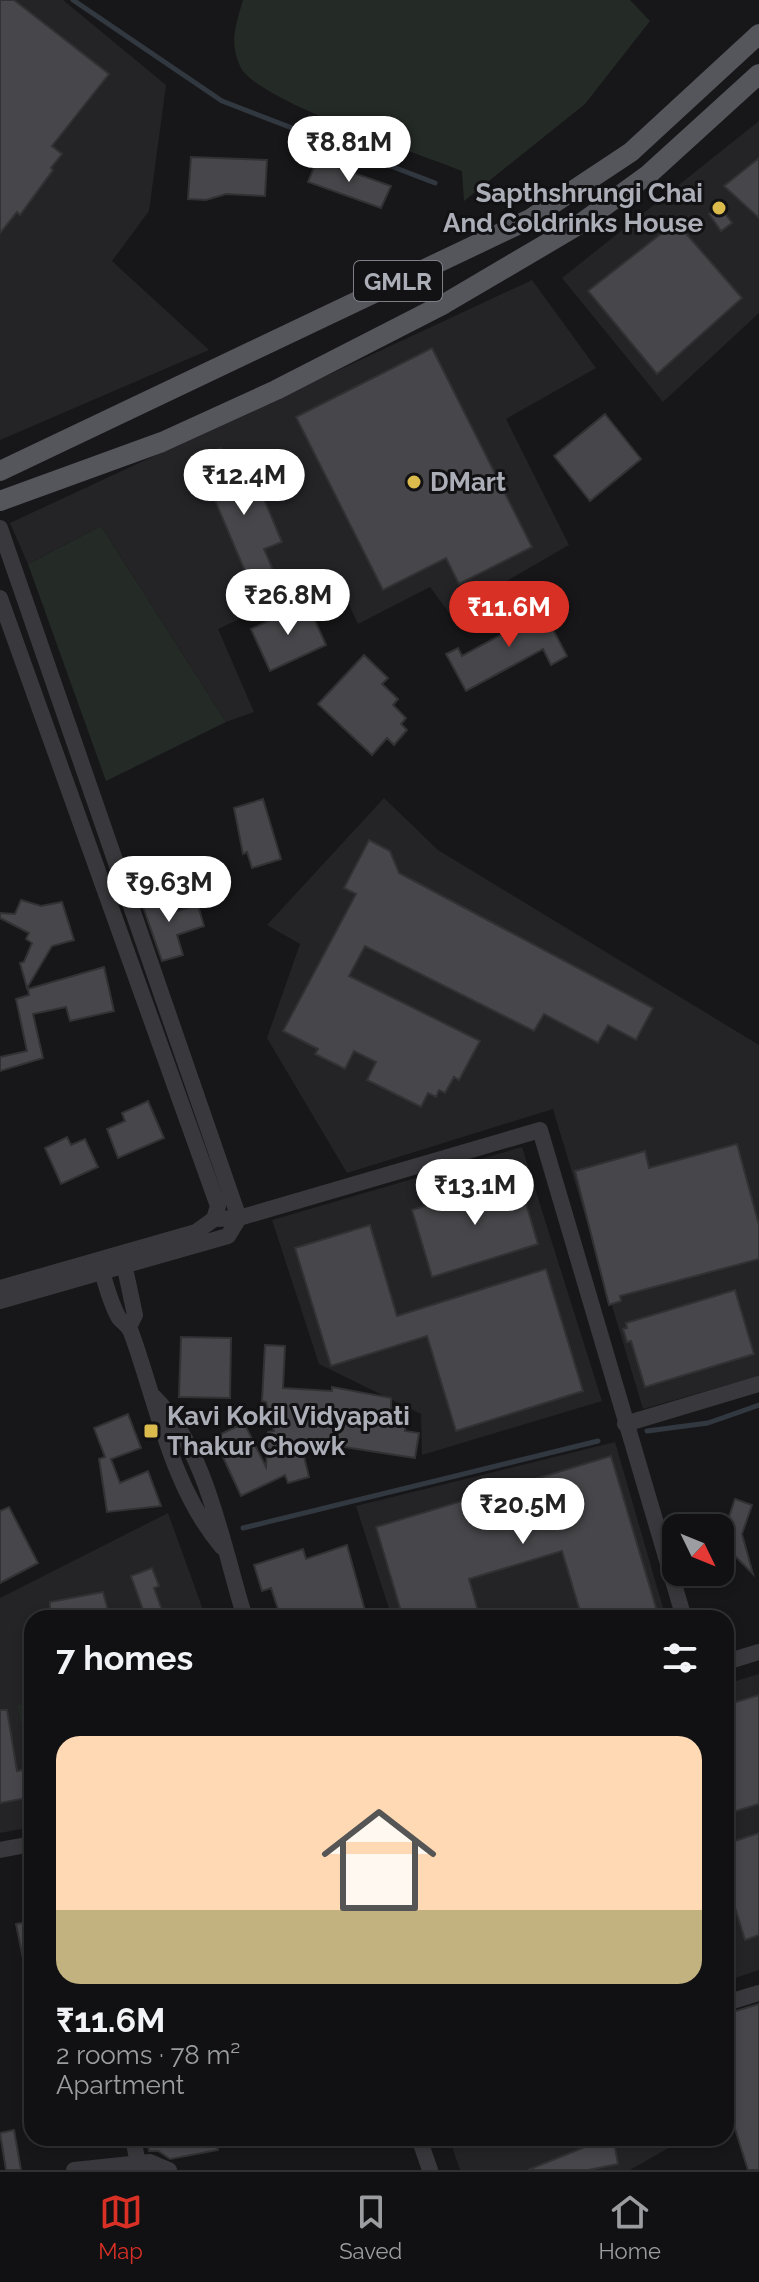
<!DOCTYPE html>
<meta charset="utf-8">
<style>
body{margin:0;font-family:Raleway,sans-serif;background:#1e1f21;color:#f1f3f6;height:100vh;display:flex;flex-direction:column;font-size:30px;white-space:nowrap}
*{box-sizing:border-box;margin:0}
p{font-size:26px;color:#9c9da0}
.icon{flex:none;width:44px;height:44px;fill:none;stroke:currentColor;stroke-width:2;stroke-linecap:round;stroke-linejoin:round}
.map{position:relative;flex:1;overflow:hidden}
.panel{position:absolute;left:24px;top:1610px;width:710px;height:536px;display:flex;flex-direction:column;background:#111113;border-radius:24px;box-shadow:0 4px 12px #0003,0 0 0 2px #303133}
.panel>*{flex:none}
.needle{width:52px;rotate:133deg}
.controls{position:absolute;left:662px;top:1514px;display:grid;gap:16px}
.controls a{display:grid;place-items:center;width:72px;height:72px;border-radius:16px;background:#111113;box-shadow:0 4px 12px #0003,0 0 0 2px #303133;font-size:40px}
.price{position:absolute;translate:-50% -68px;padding:0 18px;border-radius:28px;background:#fff;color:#222;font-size:26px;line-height:52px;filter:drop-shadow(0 2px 4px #0008)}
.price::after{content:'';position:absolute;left:50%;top:48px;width:24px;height:18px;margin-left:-12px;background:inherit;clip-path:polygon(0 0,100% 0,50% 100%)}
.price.current{background:#d93025;color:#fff}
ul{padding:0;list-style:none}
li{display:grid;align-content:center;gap:16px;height:424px;padding:0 32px}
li+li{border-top:2px solid #303133}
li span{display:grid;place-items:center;height:248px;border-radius:24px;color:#555}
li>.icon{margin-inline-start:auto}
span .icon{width:144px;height:144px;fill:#fffc;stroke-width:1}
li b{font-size:34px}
h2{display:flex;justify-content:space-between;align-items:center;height:96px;padding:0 32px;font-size:34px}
.dock{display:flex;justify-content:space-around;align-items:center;height:112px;border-top:2px solid #303133;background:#111113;font-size:22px;color:#9c9da0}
.dock a{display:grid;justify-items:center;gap:4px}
.dock .current{color:#d93025}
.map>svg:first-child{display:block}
.built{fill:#242326}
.green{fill:#242a25}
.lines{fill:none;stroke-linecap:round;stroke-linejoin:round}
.stream{stroke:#323840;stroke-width:5}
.building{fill:#47474b;stroke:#323235;stroke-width:2}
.minor{stroke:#39393d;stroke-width:16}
.major{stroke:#55565c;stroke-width:20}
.poi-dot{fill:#dcbb4d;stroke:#121214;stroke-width:3}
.labels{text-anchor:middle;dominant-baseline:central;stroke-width:6;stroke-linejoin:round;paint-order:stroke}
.shield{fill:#121214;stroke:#7d7e86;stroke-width:2}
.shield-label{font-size:24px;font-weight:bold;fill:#abadb7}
.poi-label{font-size:26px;font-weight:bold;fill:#abadb7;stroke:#121214;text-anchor:start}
</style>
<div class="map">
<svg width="759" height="2170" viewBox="0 0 759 2170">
<rect width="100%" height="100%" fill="#171719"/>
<path class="built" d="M0,0H63L166,85L149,211L112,261L209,350L0,440Z
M759,121V313L663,402L562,278Z
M532,280L596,368L506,419L569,545L450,614L430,587L358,624L335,575L218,629L254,712L226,722L101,526L28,564L10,523Z
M384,798L438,850L759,1045V1376L643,1409L553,1109L347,1173L267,1038L300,944L267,925Z
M522,1147L602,1401L422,1455L421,1414L319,1364L272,1220Z
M615,1442L666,1618H392L356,1506Z
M168,1513L206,1618H32V1827L0,1833V1598Z
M759,1674V1970L726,1981V1684Z
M449,2138H686L630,2170H460Z"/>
<path class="green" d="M243,0H630L650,21L585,104L464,201L462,171C421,154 254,100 240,66C229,42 236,24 243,0Z
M101,526L226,722L106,781L28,564Z
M32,1702V1761H29L17,1705Z"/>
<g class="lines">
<path class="stream" d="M73,0L222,101L435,183
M647,1431L708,1423L759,1405
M243,1528L598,1441"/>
</g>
<path class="building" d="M0,0H14L109,74L52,146L62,154L51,168L53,170L20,215L17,212L0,233Z
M191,157L267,160L265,196L226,194L206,200L188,199Z
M759,158V218L724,186Z
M317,160L391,186L381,208L308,182Z
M720,206L732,223L721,231L709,214Z
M676,222L742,298L657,374L588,291Z
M432,348L532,547L459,584L446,558L383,590L296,417Z
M605,414L641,459L590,501L554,456Z
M221,448L231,470L249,463L282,542L264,549L280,586L256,597L197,458Z
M538,601L567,656L551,665L543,649L466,691L446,654L458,648L462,656L528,620L522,610Z
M307,603L326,645L270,671L251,629Z
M364,655L388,678L382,684L398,699L393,705L406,718L401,724L407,730L394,745L387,738L372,755L318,704Z
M263,799L281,859L252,868L247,852L243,854L234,808Z
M369,840L390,851L399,873L653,1008L636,1040L608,1025L598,1043L544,1014L534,1031L365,946L349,976L480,1041L459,1080L454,1077L445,1093L439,1090L436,1097L428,1093L421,1107L367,1080L376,1062L354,1051L345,1069L315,1054L318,1049L283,1031L356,894L344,888Z
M164,891L171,913L198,905L204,926L177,935L183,955L162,961L140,898Z
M21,900L41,906L62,902L74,940L52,946L27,988L20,963L24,962L32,943L26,939L29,933L0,918V913L15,914Z
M104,967L114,1011L70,1021L66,1007L33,1014L43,1058L0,1071V1057L27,1051L16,999L29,995L28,989Z
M148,1101L164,1138L118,1158L107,1129L125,1121L122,1113Z
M67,1137L71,1145L85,1139L98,1167L61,1184L45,1148Z
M737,1144L759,1225V1259L620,1296L621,1301L609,1305L575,1171L645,1151L649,1168Z
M518,1177L538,1244L432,1277L412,1210Z
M370,1225L397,1316L546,1269L583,1391L456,1431L427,1336L331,1366L295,1248Z
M735,1290L754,1354L645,1387L631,1341L627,1342L623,1329L627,1328L626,1323Z
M181,1337L231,1338L230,1398L179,1397Z
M265,1345L285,1346L283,1388L332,1391V1387L391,1398V1408L408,1411L405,1431L419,1433L415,1458L300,1440L309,1477L288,1483L285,1475L241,1496L216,1442L221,1440L219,1435L244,1423L266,1467L268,1432L274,1431L266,1402L262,1401Z
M128,1414L141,1448L111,1459L120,1483L148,1471L161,1506L107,1512L99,1459L105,1457L94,1428Z
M611,1456L659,1618H582L562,1551L469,1579L480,1618H403L376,1527Z
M735,1499L752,1505L742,1534L753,1574L736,1557L720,1562V1528L726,1526Z
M9,1507L38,1563L0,1583V1511Z
M347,1545L367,1618H281L271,1588L262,1591L254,1565L303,1549L306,1559Z
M152,1568L159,1586L154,1588L165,1618H146L131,1576Z
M103,1592L110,1618H50V1602Z
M759,1695V1804L726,1814V1705Z
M0,1710H7L17,1771L32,1768V1797L0,1803Z
M759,1833V1935L745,1940L726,1878V1844Z
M32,1921V1973H26L16,1924Z
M759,2004V2170H748L726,2100V2014Z
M14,2130L21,2170H6L0,2133Z
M147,2138H215L218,2150L170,2159L158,2151H149Z
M614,2142L618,2164L588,2170H528L585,2147Z"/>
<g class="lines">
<path class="minor" d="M0,528L239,1218L228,1236L0,1301
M0,598L218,1206L214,1219L196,1232L0,1288
M214,1219L239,1218L540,1130L684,1618
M123,1259L135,1315L129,1327
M100,1265C105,1281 110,1303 119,1318C123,1323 128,1325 131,1332C157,1403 171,1487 222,1547
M154,1397C207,1449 223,1548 245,1618
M625,1424L759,1384
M726,1662L759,1652
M0,1850L32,1844
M726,2003L759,1993
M133,2138L138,2164
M419,2138L430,2170
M74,2170L150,2162L169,2170"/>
<path class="major" d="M0,471L530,219L631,152L759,34
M0,501L162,442L276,390L444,304L580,224L649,174L759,74"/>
</g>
<g class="poi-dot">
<circle cx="719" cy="208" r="8"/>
<circle cx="414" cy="482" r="8"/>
<rect x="143" y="1423" width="16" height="16" rx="4"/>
</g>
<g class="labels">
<rect class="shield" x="354" y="261" width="88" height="40" rx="6"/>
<g class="shield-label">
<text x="398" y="281">GMLR</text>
</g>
<g class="poi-label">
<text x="703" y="193" text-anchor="end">Sapthshrungi Chai<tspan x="703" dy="30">And Coldrinks House</tspan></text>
<text x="430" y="482">DMart</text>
<text x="167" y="1416">Kavi Kokil Vidyapati<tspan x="167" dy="30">Thakur Chowk</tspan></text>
</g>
</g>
</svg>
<div class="controls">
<a><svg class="needle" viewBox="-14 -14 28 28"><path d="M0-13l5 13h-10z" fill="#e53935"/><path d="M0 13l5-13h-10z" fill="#9c9da0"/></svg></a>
</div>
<b class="price" style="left:349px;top:184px">₹8.81M</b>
<b class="price" style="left:244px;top:517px">₹12.4M</b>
<b class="price" style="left:288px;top:637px">₹26.8M</b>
<b class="price current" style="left:509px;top:649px">₹11.6M</b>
<b class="price" style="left:169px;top:924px">₹9.63M</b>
<b class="price" style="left:475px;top:1227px">₹13.1M</b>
<b class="price" style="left:523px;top:1546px">₹20.5M</b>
<section class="panel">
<h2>7 homes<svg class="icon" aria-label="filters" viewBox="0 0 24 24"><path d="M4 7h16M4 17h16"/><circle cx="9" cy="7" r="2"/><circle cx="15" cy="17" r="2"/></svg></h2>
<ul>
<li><span style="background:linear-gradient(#ffd9b3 70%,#c2b280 0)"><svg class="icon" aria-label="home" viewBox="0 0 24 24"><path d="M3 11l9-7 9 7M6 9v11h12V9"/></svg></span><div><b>₹11.6M</b><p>2 rooms · 78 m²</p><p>Apartment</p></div></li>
</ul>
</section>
</div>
<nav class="dock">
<a class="current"><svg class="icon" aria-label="map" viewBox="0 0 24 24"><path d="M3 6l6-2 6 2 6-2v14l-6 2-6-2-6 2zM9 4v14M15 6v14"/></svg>Map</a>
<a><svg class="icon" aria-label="saved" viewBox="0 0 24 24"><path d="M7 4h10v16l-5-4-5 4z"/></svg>Saved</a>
<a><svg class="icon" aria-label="home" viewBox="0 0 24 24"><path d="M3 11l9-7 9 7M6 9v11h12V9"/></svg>Home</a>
</nav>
